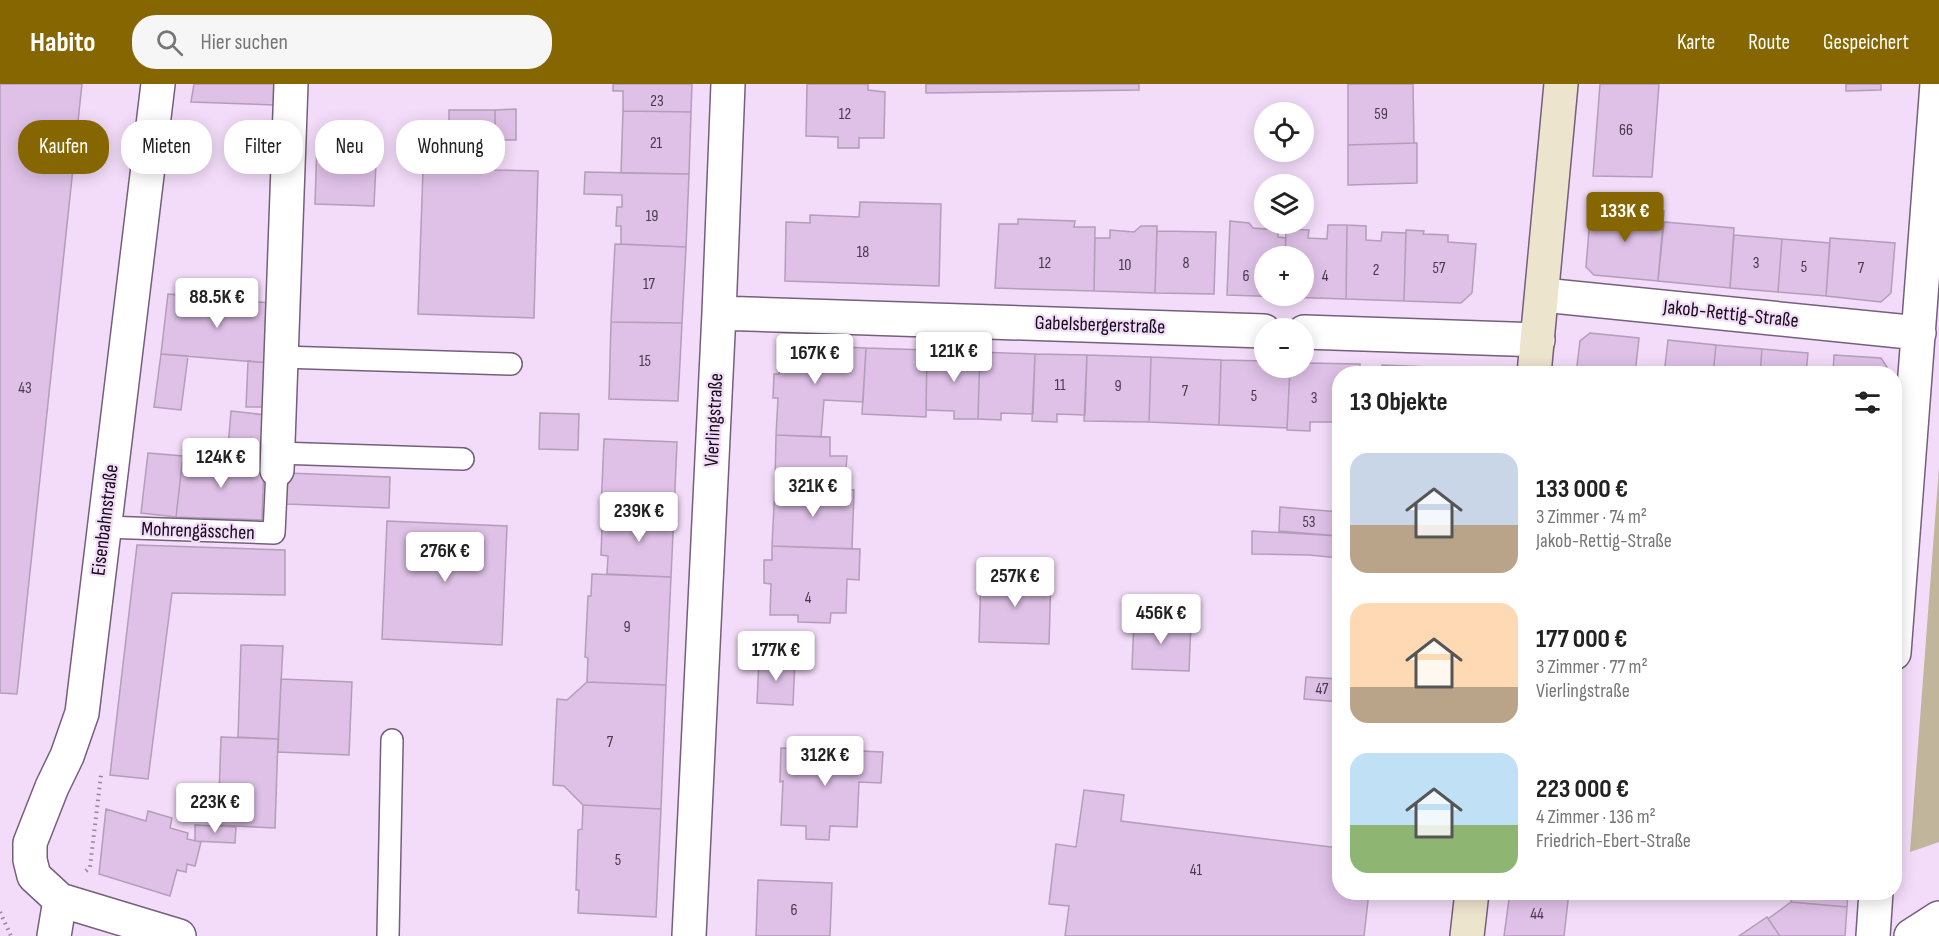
<!DOCTYPE html>
<html lang="de">
<meta charset="utf-8">
<style>
body{margin:0;font-family:"Sofia Sans Condensed",sans-serif;background:#f6f6f6;color:#222;height:100vh;display:flex;flex-direction:column;font-size:22px;white-space:nowrap}
*{box-sizing:border-box;margin:0}
p{font-size:20px;color:#767676}
.icon{flex:none;width:33px;height:33px;fill:none;stroke:currentColor;stroke-width:2;stroke-linecap:round;stroke-linejoin:round}
.map{position:relative;flex:1;overflow:hidden}
.drawer{position:absolute;left:1332px;top:282px;width:570px;height:534px;display:flex;flex-direction:column;background:#fff;border-radius:24px;box-shadow:0 3px 15px #0003}
.drawer>*{flex:none}
.banner{position:absolute;left:18px;top:36px;width:570px;height:54px;display:flex;gap:12px}
.tools{position:absolute;left:1254px;top:18px;display:grid;gap:12px}
.tools a{display:grid;place-items:center;width:60px;height:60px;border-radius:50%;background:#fff;box-shadow:0 3px 15px #0003;font-size:30px}
.price{position:absolute;translate:-50% -51px;padding:0 14px;border-radius:6px;background:#fff;color:#222;font-size:20px;line-height:39px;filter:drop-shadow(0 2px 3px #0008)}
.price::after{content:'';position:absolute;left:50%;top:36px;width:18px;height:14px;margin-left:-9px;background:inherit;clip-path:polygon(0 0,100% 0,50% 100%)}
.price.selected{background:#866601;color:#fff}
ul{padding:0;list-style:none}
li{display:flex;align-items:center;gap:18px;height:150px;padding:0 18px}
li span{display:grid;place-items:center;flex:none;width:168px;height:120px;border-radius:18px;color:#555}
li>.icon{margin-inline-start:auto}
span .icon{width:72px;height:72px;fill:#fffc;stroke-width:1}
li b{font-size:26px}
h2{display:flex;justify-content:space-between;align-items:center;height:72px;padding:0 18px;font-size:26px}
.pill{padding:0 21px;border-radius:24px;background:#fff;box-shadow:0 3px 15px #0003;font-size:21px;line-height:54px}
.pill.selected{background:#866601;color:#fff}
header{display:flex;align-items:center;gap:36px;box-sizing:border-box;height:84px;padding:0 30px;background:#866601;color:#fff}
header strong{font-size:28px}
nav{display:flex;gap:33px;margin-inline-start:auto;font-size:21px}
.search{width:420px;height:54px;background:#f6f6f6;display:flex;align-items:center;gap:15px;box-sizing:border-box;padding:0 21px;border-radius:24px;color:#767676;font-size:22px}
.map>svg:first-child{display:block}
.green{fill:#c1b69c}
.building{fill:#dfc1e7;stroke:#b39db9;stroke-width:1.5}
.lines{fill:none;stroke-linecap:round;stroke-linejoin:round}
.lane-casing{stroke:#74607a;stroke-width:24}
.street-casing{stroke:#74607a;stroke-width:36}
.secondary-casing{stroke:#74607a;stroke-width:36}
.path{stroke:#96859a;stroke-width:4;stroke-dasharray:1.5 4.5;stroke-linecap:butt}
.lane{stroke:#fff;stroke-width:21}
.street{stroke:#fff;stroke-width:33}
.secondary{stroke:#ede4ce;stroke-width:33}
.labels{text-anchor:middle;dominant-baseline:central;stroke-width:4.5;stroke-linejoin:round;paint-order:stroke}
.number-label{font-size:16px;fill:#46384a}
.street-label{font-size:20px;fill:#130b15;stroke:#f3dcf9}
</style>
<header>
<strong>Habito</strong>
<div class="search"><svg class="icon" aria-label="search" viewBox="0 0 24 24"><circle cx="10" cy="10" r="6"/><path d="M15 15l6 6"/></svg>Hier suchen</div>
<nav><a>Karte</a><a>Route</a><a>Gespeichert</a></nav>
</header>
<div class="map">
<svg width="1939" height="852" viewBox="0 0 1939 852">
<rect width="100%" height="100%" fill="#f3dcf9"/>
<path class="green" d="M1939,383V758L1910,768Z"/>
<path class="building" d="M0,0H82L17,610L0,609Z
M194,0H276L275,21L191,18Z
M613,0H692L691,28L623,27V7H613Z
M807,0H868V6L885,8L884,54H859V64H838V53L806,52Z
M926,0H1139V6L926,9Z
M1348,0H1413L1414,59L1348,61Z
M1600,0H1659L1652,93L1593,92Z
M1846,0H1881V6L1846,7Z
M516,25V56H495V26Z
M449,26H495V56L449,57Z
M623,27L691,28L689,90L621,89Z
M495,56L494,86L538,87L534,234L418,230L424,57Z
M377,57L374,122L315,120L317,58Z
M1414,59H1417V99L1348,101V61Z
M585,88L689,90L686,163L621,160V142H616L617,123H622V111L584,110Z
M860,118L941,120L939,202L785,197L786,138L810,139V131L859,133Z
M1591,121L1664,127L1658,197L1594,191L1586,183Z
M1018,135L1075,137L1074,143H1095L1094,207L995,204L999,140H1018Z
M1230,137L1249,139L1253,144L1278,146V153L1286,154L1285,172H1264V212L1284,213L1227,211Z
M1664,138L1734,144L1730,204L1658,197Z
M1328,141H1347L1346,215L1284,213L1304,212V172H1285L1286,145L1309,146L1308,154L1327,155Z
M1347,141L1366,142V156L1381,157L1382,148L1406,149L1404,217L1346,215Z
M1141,142H1157L1155,209L1094,207L1095,154H1110V146L1134,148Z
M1406,146L1424,147L1423,150L1448,151V158L1476,160L1472,209L1461,219L1404,217Z
M1157,147L1216,148L1214,210L1155,209Z
M1734,151L1782,155L1778,208L1730,204Z
M1830,154L1895,159L1891,209L1881,218L1826,212Z
M1782,155L1830,159L1826,212L1778,208Z
M615,160L686,163L682,239L611,238Z
M168,210L270,219L268,279L161,270Z
M611,238L682,239L678,317L609,315Z
M1590,249L1639,254L1635,290H1576L1580,257Z
M1668,256L1716,261L1713,290H1664Z
M790,261L866,264L863,318L824,316L821,353L776,351L778,314H773L774,290H779L780,271Z
M1716,261L1762,265L1760,290H1713Z
M866,264L927,266L926,333L862,330Z
M1762,265L1808,269L1806,290H1760Z
M927,266L980,268L978,335H954V327L926,326Z
M980,268L1035,270L1033,330L1001,329V336L978,335Z
M161,270L188,272L181,326L154,323Z
M1035,270L1087,271L1085,331L1057,330V338L1032,337Z
M1087,271L1151,273L1149,338L1084,337Z
M1834,271L1881,274L1887,283L1886,290H1833Z
M1151,273L1221,276L1219,341L1149,338Z
M1221,276L1264,277V284H1290L1287,344L1219,341Z
M248,277L268,279L266,323H246Z
M1304,279L1360,280V290H1340V338H1310V347L1287,346L1290,284H1304Z
M1382,281L1453,284L1460,290H1382Z
M231,327L266,331L264,378L227,375Z
M540,329L579,330L578,366L539,365Z
M776,351L830,353V372H847L846,385H849V406L775,402Z
M604,355L677,358L674,428L601,426Z
M148,369L183,372L176,433L141,429Z
M183,372L264,378L262,436L176,433Z
M287,389L390,393L389,424L286,420Z
M775,402L854,406L852,465L772,462Z
M1280,423L1340,428V452L1279,447Z
M609,426L674,428L671,493L607,490L608,472L601,471L602,443H608Z
M387,437L507,442L502,561L382,555Z
M1252,447L1340,452V474L1309,471L1252,470Z
M137,461L285,466V511L172,509L148,695L110,691Z
M772,462L860,465L859,496L847,495L846,529H831L830,539L798,538V531H770L771,500L764,499V476H772Z
M981,489L1051,491L1049,560L979,558Z
M592,490L671,493L666,601L587,598L588,574L585,573L588,512H591Z
M1134,535L1191,537L1189,587L1132,585Z
M241,561L283,562L278,655L238,653Z
M759,574L795,576L793,621L757,619Z
M1306,593L1340,595V618L1304,615Z
M281,595L352,598L349,671L278,668Z
M587,598L666,601L661,725L583,721L564,702L553,701L557,615L567,616Z
M221,653L278,655L275,744L218,741Z
M781,664L883,668L881,699L859,698L857,743L830,742L829,756L806,755V742L781,741L783,697L780,698Z
M1084,706L1124,711L1121,737L1339,764L1340,760V808H1369L1364,852H1065L1069,822L1049,820L1056,760L1076,763Z
M583,721L661,725L656,833L578,829L579,806H576L578,746L582,745Z
M106,725L146,737L148,727L172,734L170,744L188,749L187,755L201,758L195,782L187,780L186,788L177,786L170,812L99,790Z
M195,741L236,743L235,759L195,757Z
M758,796L832,799L830,852H756Z
M1510,808H1569L1564,852H1504Z
M1792,808H1848L1847,823L1791,818Z
M1791,818L1847,823L1845,852H1780L1768,835Z
M1767,833L1780,852H1739Z"/>
<g class="lines">
<g class="lane-casing">
<path id="lane" d="M281,273L511,280
M277,369L463,375
M104,443L274,449L277,386
M388,852L392,656"/>
</g>
<g class="street-casing">
<path id="street" d="M158,0L82,629L67,672L52,703L30,759V776L34,792L60,816L179,852
M1543,211L1919,249
M719,229L1264,247
M1304,248L1538,256
M277,386L291,0
M1894,569L1937,0
M54,852L60,816
M689,852L719,229L728,0
M1873,852L1876,808
M1911,852L1939,834"/>
</g>
<g class="secondary-casing">
<path id="secondary" d="M1534,290L1561,0
M1467,852L1472,808"/>
</g>
<path class="path" d="M86,787L90,783L101,691
M0,828L11,852"/>
<use href="#lane" class="lane"/>
<use href="#street" class="street"/>
<use href="#secondary" class="secondary"/>
</g>
<g class="labels">
<g class="number-label">
<text x="657" y="17">23</text>
<text x="845" y="30">12</text>
<text x="1381" y="30">59</text>
<text x="1626" y="46">66</text>
<text x="656" y="59">21</text>
<text x="652" y="132">19</text>
<text x="863" y="168">18</text>
<text x="1045" y="179">12</text>
<text x="1186" y="179">8</text>
<text x="1756" y="179">3</text>
<text x="1125" y="181">10</text>
<text x="1804" y="183">5</text>
<text x="1439" y="184">57</text>
<text x="1861" y="184">7</text>
<text x="1376" y="186">2</text>
<text x="1246" y="192">6</text>
<text x="1325" y="192">4</text>
<text x="649" y="200">17</text>
<text x="645" y="277">15</text>
<text x="1060" y="301">11</text>
<text x="1118" y="302">9</text>
<text x="25" y="304">43</text>
<text x="1185" y="307">7</text>
<text x="1254" y="312">5</text>
<text x="1314" y="314">3</text>
<text x="1309" y="438">53</text>
<text x="808" y="514">4</text>
<text x="627" y="543">9</text>
<text x="1322" y="605">47</text>
<text x="610" y="658">7</text>
<text x="618" y="776">5</text>
<text x="1196" y="786">41</text>
<text x="794" y="826">6</text>
<text x="1537" y="830">44</text>
</g>
<g class="street-label">
<text transform="translate(1731 230) rotate(6)">Jakob-Rettig-Straße</text>
<text transform="translate(1100 241) rotate(2)">Gabelsbergerstraße</text>
<text transform="translate(714 336) rotate(-87)">Vierlingstraße</text>
<text transform="translate(105 436) rotate(-83)">Eisenbahnstraße</text>
<text transform="translate(198 447) rotate(2)">Mohrengässchen</text>
</g>
</g>
</svg>
<div class="tools">
<a><svg class="icon" aria-label="locate" viewBox="0 0 24 24"><circle cx="12" cy="12" r="6"/><path d="M12 2v4M12 18v4M2 12h4M18 12h4"/></svg></a>
<a><svg class="icon" aria-label="layers" viewBox="0 0 24 24"><path d="M12 4l9 5-9 5-9-5zM3 14l9 5 9-5"/></svg></a>
<a>+</a>
<a>−</a>
</div>
<b class="price selected" style="left:1625px;top:159px">133K €</b>
<b class="price" style="left:217px;top:245px">88.5K €</b>
<b class="price" style="left:954px;top:299px">121K €</b>
<b class="price" style="left:815px;top:301px">167K €</b>
<b class="price" style="left:221px;top:405px">124K €</b>
<b class="price" style="left:813px;top:434px">321K €</b>
<b class="price" style="left:639px;top:459px">239K €</b>
<b class="price" style="left:445px;top:499px">276K €</b>
<b class="price" style="left:1015px;top:524px">257K €</b>
<b class="price" style="left:1161px;top:561px">456K €</b>
<b class="price" style="left:776px;top:598px">177K €</b>
<b class="price" style="left:825px;top:703px">312K €</b>
<b class="price" style="left:215px;top:750px">223K €</b>
<div class="banner">
<a class="pill selected">Kaufen</a>
<a class="pill">Mieten</a>
<a class="pill">Filter</a>
<a class="pill">Neu</a>
<a class="pill">Wohnung</a>
</div>
<section class="drawer">
<h2>13 Objekte<svg class="icon" aria-label="filters" viewBox="0 0 24 24"><path d="M4 7h16M4 17h16"/><circle cx="9" cy="7" r="2"/><circle cx="15" cy="17" r="2"/></svg></h2>
<ul>
<li><span style="background:linear-gradient(#c9d6e8 60%,#b9a48a 0)"><svg class="icon" aria-label="home" viewBox="0 0 24 24"><path d="M3 11l9-7 9 7M6 9v11h12V9"/></svg></span><div><b>133 000 €</b><p>3 Zimmer · 74 m²</p><p>Jakob-Rettig-Straße</p></div></li>
<li><span style="background:linear-gradient(#ffd9b3 70%,#b9a48a 0)"><svg class="icon" aria-label="home" viewBox="0 0 24 24"><path d="M3 11l9-7 9 7M6 9v11h12V9"/></svg></span><div><b>177 000 €</b><p>3 Zimmer · 77 m²</p><p>Vierlingstraße</p></div></li>
<li><span style="background:linear-gradient(#bfe0f5 60%,#8fb573 0)"><svg class="icon" aria-label="home" viewBox="0 0 24 24"><path d="M3 11l9-7 9 7M6 9v11h12V9"/></svg></span><div><b>223 000 €</b><p>4 Zimmer · 136 m²</p><p>Friedrich-Ebert-Straße</p></div></li>
</ul>
</section>
</div>
